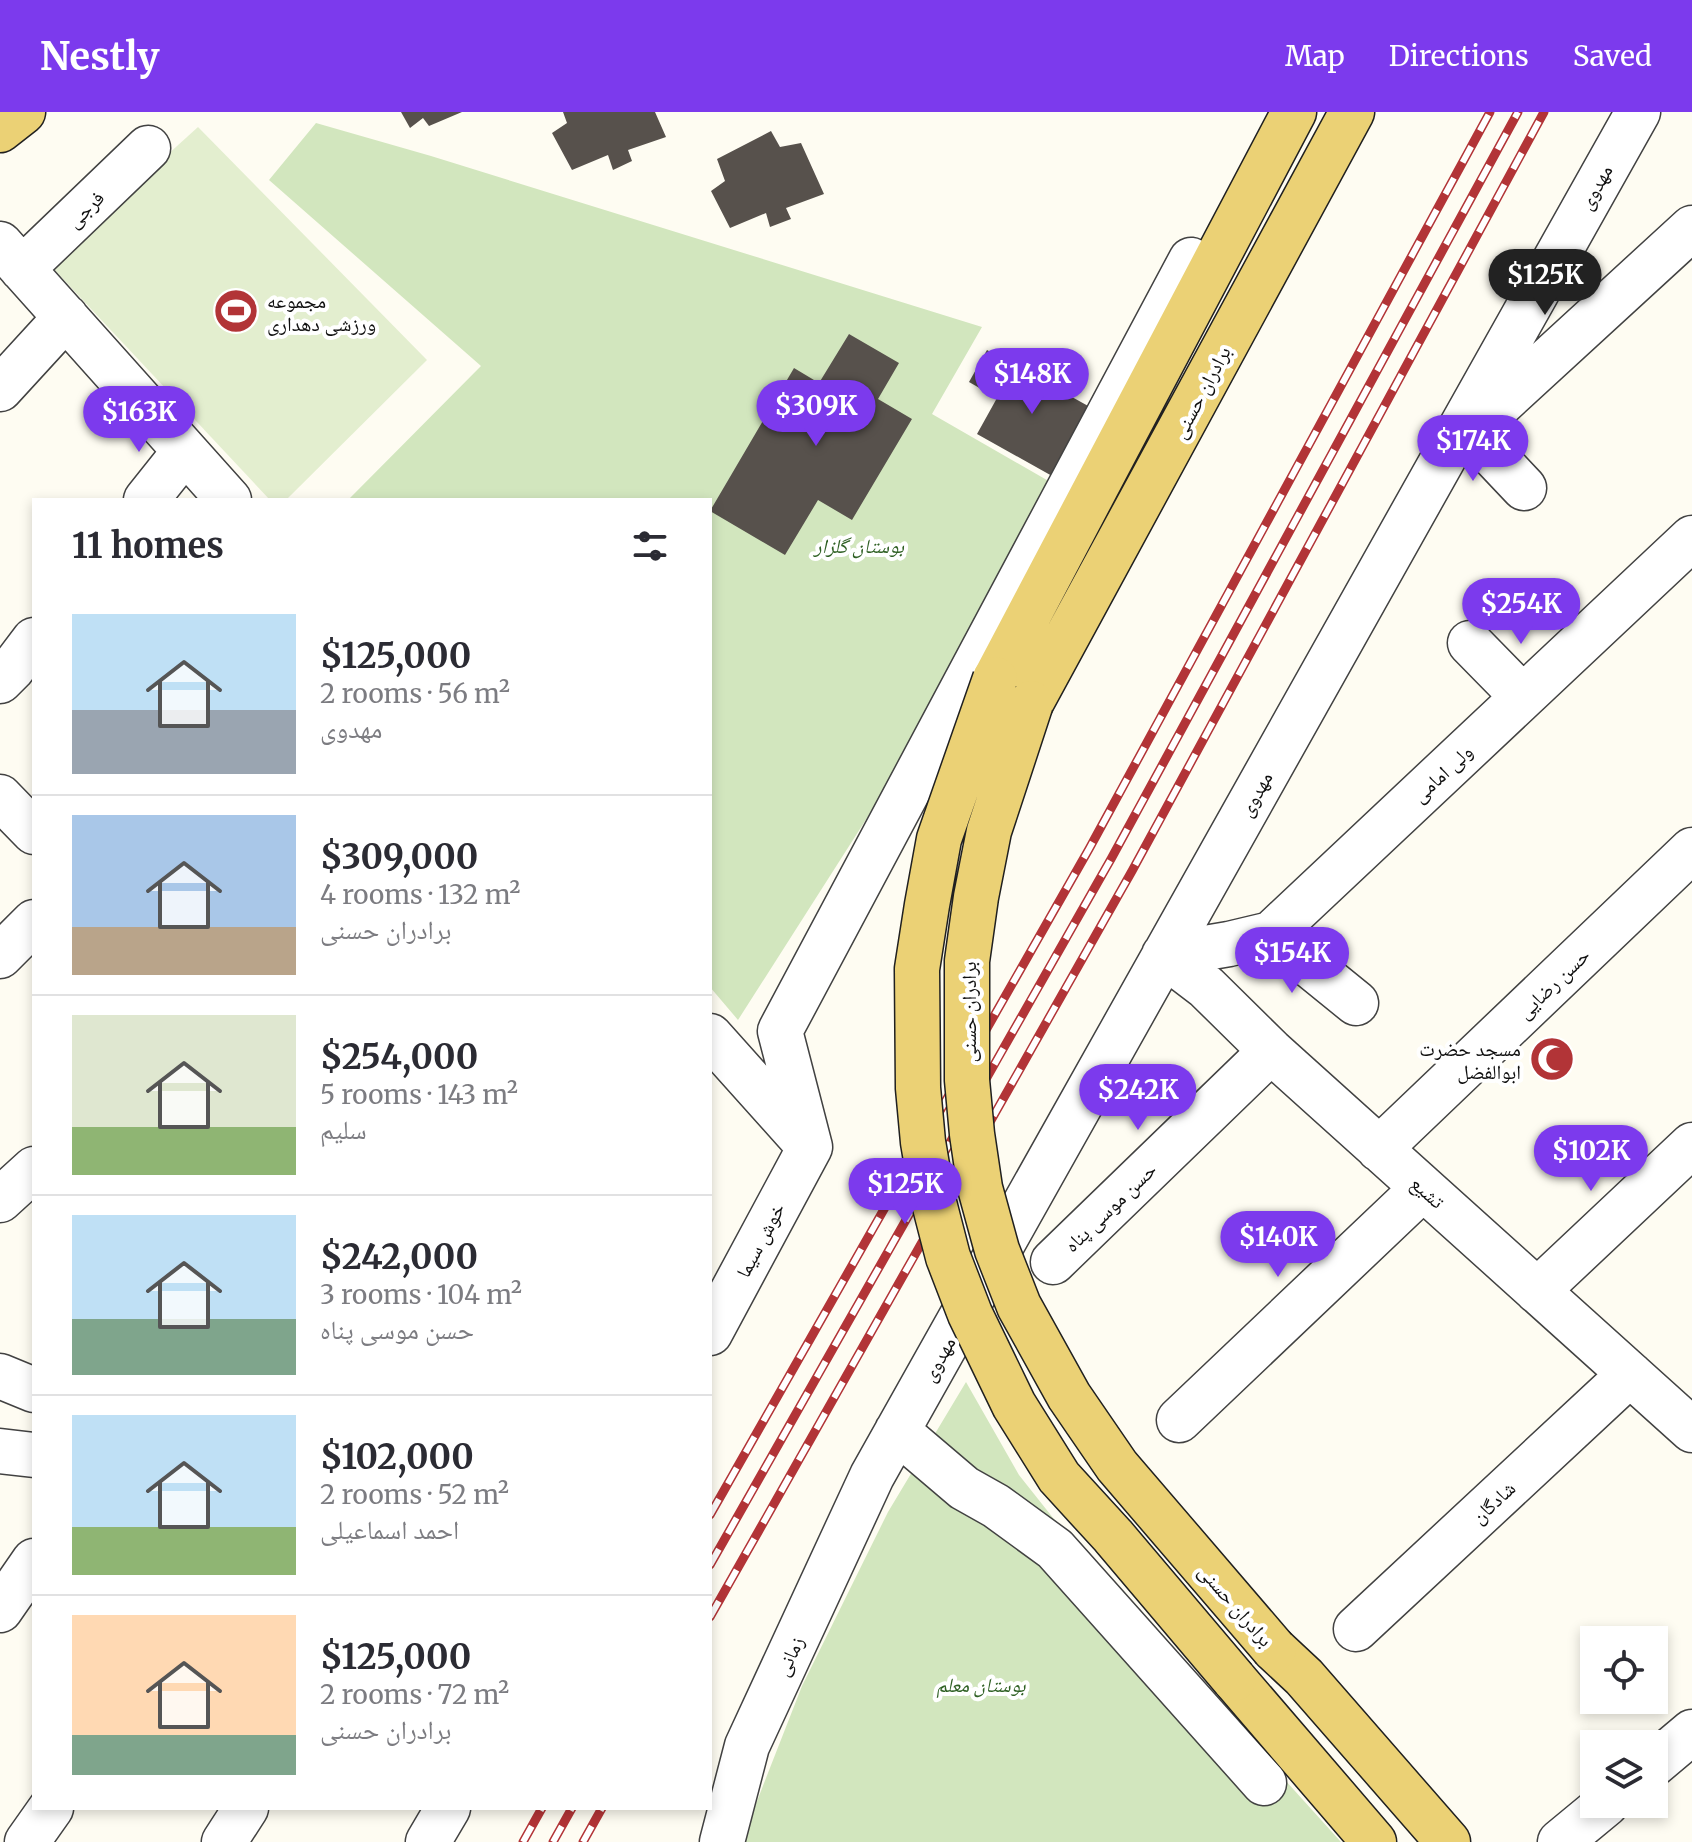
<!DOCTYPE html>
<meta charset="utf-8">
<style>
body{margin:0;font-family:Merriweather,"Noto Naskh Arabic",serif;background:#f7f7f7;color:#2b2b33;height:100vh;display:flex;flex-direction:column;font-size:30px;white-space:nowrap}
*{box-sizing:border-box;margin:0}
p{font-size:26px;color:#7c7c81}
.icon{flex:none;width:44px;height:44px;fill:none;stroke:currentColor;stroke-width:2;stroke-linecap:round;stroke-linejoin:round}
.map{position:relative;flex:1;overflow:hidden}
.details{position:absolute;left:32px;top:386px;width:680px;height:1312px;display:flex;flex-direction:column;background:#fff;border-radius:0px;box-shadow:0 4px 12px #0003}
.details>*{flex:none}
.tools{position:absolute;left:1580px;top:1514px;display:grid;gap:16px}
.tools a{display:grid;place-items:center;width:88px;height:88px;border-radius:0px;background:#fff;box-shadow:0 4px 12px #0003;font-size:40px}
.price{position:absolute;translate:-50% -68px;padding:0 18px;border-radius:28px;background:#7c3aed;color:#fff;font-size:26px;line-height:52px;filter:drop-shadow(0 2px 4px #0008)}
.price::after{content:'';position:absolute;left:50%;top:48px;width:24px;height:18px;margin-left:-12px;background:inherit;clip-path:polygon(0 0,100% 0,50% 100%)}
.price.selected{background:#222;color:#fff}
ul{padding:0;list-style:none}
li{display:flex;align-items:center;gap:24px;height:200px;padding:0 40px}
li+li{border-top:2px solid #e1e1e2}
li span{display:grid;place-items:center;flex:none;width:224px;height:160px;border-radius:0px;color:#555}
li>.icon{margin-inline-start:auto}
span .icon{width:96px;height:96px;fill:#fffc;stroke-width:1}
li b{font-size:34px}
h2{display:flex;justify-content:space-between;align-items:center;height:96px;padding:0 40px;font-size:34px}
header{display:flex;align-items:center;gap:48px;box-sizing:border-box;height:112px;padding:0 40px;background:#7c3aed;color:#fff}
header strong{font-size:38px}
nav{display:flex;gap:44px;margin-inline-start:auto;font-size:28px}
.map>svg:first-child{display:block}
.green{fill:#d2e6be}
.pitch{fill:#e3eecf}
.building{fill:#57514c}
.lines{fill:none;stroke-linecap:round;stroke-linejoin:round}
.minor-casing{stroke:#424242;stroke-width:47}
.major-casing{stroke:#202020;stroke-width:47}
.minor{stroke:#fff;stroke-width:44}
.major{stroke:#ebd175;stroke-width:44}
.rail-casing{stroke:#b23437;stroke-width:9}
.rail{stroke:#fff;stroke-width:6;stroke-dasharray:18;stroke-linecap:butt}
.major-bridge-casing{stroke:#202020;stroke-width:47;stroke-linecap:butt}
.major-bridge{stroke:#ebd175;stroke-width:44}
.labels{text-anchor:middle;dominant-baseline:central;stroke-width:8;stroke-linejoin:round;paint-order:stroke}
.street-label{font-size:20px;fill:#0f0f0f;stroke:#fff}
.poi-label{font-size:20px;fill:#0f0f0f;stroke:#fff;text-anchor:start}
.park-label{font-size:20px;font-style:italic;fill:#306125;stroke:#fff}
</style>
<header>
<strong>Nestly</strong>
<nav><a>Map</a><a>Directions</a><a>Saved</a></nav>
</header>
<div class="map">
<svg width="1692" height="1730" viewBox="0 0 1692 1730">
<rect width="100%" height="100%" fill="#fefcf2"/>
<path class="green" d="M316,11L431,44L982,215L932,302L1059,375L955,568L738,908L710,875V388H348L481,254L269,68Z
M966,1270L1019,1363L1088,1450L1341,1730H741L802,1574L888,1400Z"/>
<path class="pitch" d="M198,15L427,248L286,388H270L48,151Z"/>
<path class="building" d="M401,0H462L429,14L423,6L410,16Z
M563,0H655L666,25L628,38L632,49L613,58L608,43L572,58L552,21L567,11Z
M771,19L780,35L801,31L824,82L786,96L791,107L770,115L766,101L730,116L711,79L725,69L717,47Z
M849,222L899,251L878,287L912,307L852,408L818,388L785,443L710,399L794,256L819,271Z
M987,238L1099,300L1061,369L977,322L997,286L969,270Z"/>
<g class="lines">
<g class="minor-casing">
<path id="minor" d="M0,132L229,388
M22,157L148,36
M0,277L66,205
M1473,317L1692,116
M1471,320L1524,376
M146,388L185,339
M1470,531L1523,585
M0,569L12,557L34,528
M0,685L34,720
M1271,822L1356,891
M1164,843L1206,875L1271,939L1692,1318
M1164,843L1229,832L1271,822L1692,426
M0,844L34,810
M710,924L805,1030
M810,1035L780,919L1191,148
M1379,1037L1692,738
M0,1088L34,1057
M1053,1150L1271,939
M1537,1179L1692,1033
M710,1221L810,1035
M0,1264L34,1278
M1179,1308L1423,1076
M897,1319L964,1376L996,1394L1055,1437L1264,1671
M0,1339L34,1343
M0,1498L34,1449
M1356,1517L1630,1262
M1654,1652L1692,1620
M27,1730L51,1696
M224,1730L246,1696
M428,1730L448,1696
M722,1730L747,1634L872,1364L1638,0
M1560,1730L1606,1692"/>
</g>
<g class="major-casing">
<path id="major" d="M0,18L23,0
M995,567L1294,0
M1031,591L1352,0
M1274,1537L1304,1565L1448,1730
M1234,1567L1374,1730"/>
</g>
<use href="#minor" class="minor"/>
<use href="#major" class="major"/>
<g class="rail-casing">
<path id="rail" d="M710,1403L1089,737L1490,0
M710,1453L1111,747L1518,0
M710,1505L1132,759L1544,0
M523,1730L542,1696
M553,1730L572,1696
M583,1730L602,1696"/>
</g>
<use href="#rail" class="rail"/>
<g class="major-bridge-casing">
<path id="major-bridge" d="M995,567L939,727L927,793L917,857L918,976L923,1030L932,1083L948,1145L970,1202L1014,1293L1059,1365L1113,1424L1234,1567
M1031,591L989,719L976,785L967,849V968L972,1022L980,1076L997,1138L1019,1194L1069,1284L1117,1354L1274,1537"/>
</g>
<use href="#major-bridge" class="major-bridge"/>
</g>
<defs>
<g id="stadium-disc" transform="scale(2.3)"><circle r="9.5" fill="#b23437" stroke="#fff"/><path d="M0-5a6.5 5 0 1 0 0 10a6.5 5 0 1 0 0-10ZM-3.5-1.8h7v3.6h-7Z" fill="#fff"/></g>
<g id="mosque-disc" transform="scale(2.3)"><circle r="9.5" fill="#b23437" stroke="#fff"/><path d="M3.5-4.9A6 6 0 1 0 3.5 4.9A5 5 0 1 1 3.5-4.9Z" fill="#fff"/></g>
</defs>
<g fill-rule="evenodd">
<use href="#stadium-disc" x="236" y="199"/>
<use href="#mosque-disc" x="1552" y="947"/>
</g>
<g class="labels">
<g class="street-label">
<text transform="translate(1595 75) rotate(-61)">مهدوی</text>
<text transform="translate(85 97) rotate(-44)">فرجی</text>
<text transform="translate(1201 280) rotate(-62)">برادران حسنی</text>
<text transform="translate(1442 661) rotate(-43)">ولی امامی</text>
<text transform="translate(1255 682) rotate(-61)">مهدوی</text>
<text transform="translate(1553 871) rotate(-44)">حسن رضایی</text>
<text transform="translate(968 900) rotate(-90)">برادران حسنی</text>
<text transform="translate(1428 1080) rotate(42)">تشیع</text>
<text transform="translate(1110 1095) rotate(-44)">حسن موسی پناه</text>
<text transform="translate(760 1128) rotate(-62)">خوش سیما</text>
<text transform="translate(938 1247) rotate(-61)">مهدوی</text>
<text transform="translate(1493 1390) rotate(-43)">شادگان</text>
<text transform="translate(1236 1493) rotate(49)">برادران حسنی</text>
<text transform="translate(789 1544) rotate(-65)">زمانی</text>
</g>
<g class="poi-label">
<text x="267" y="188">مجموعه<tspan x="267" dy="23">ورزشی دهداری</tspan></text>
<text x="1521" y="936" text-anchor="end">مسجد حضرت<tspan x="1521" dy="23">ابوالفضل</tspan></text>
</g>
<g class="park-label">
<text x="859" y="433">بوستان گلزار</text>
<text x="981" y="1572">بوستان معلم</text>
</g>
</g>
</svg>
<div class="tools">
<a><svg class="icon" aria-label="locate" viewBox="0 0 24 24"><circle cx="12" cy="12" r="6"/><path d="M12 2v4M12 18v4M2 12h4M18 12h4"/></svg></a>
<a><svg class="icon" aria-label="layers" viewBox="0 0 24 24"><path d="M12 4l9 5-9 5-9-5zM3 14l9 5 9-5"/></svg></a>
</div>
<b class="price selected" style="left:1545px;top:205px">$125K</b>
<b class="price" style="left:1032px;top:304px">$148K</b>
<b class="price" style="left:816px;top:336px">$309K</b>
<b class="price" style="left:139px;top:342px">$163K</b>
<b class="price" style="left:1473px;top:371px">$174K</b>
<b class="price" style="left:1521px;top:534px">$254K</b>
<b class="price" style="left:1292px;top:883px">$154K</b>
<b class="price" style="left:1138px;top:1020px">$242K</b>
<b class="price" style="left:1591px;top:1081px">$102K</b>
<b class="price" style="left:905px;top:1114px">$125K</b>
<b class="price" style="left:1278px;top:1167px">$140K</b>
<section class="details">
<h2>11 homes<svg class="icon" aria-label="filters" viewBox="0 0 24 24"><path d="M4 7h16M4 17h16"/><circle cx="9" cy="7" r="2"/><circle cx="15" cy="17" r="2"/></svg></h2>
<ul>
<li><span style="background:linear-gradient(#bfe0f5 60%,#9aa5b1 0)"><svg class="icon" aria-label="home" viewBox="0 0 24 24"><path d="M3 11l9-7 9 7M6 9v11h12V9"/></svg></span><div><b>$125,000</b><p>2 rooms · 56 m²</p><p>مهدوی</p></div></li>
<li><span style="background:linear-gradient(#a9c7e8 70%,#b9a48a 0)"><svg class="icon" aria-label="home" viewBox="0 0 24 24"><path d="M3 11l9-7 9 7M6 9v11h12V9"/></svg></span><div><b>$309,000</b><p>4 rooms · 132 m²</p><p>برادران حسنی</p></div></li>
<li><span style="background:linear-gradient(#dfe7d0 70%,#8fb573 0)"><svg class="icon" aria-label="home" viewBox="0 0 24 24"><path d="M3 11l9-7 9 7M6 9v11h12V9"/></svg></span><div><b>$254,000</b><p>5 rooms · 143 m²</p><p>سلیم</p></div></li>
<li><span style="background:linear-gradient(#bfe0f5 65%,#7fa58c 0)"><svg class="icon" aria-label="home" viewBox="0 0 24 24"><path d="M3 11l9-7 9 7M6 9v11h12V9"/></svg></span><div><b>$242,000</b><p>3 rooms · 104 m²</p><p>حسن موسی پناه</p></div></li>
<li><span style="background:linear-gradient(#bfe0f5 70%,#8fb573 0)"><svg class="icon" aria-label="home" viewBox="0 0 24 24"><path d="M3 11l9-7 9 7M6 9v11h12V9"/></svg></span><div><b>$102,000</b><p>2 rooms · 52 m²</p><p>احمد اسماعیلی</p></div></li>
<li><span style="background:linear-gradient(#ffd9b3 75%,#7fa58c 0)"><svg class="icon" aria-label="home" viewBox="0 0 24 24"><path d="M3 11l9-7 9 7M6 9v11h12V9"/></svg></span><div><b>$125,000</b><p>2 rooms · 72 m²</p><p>برادران حسنی</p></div></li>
</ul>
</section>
</div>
